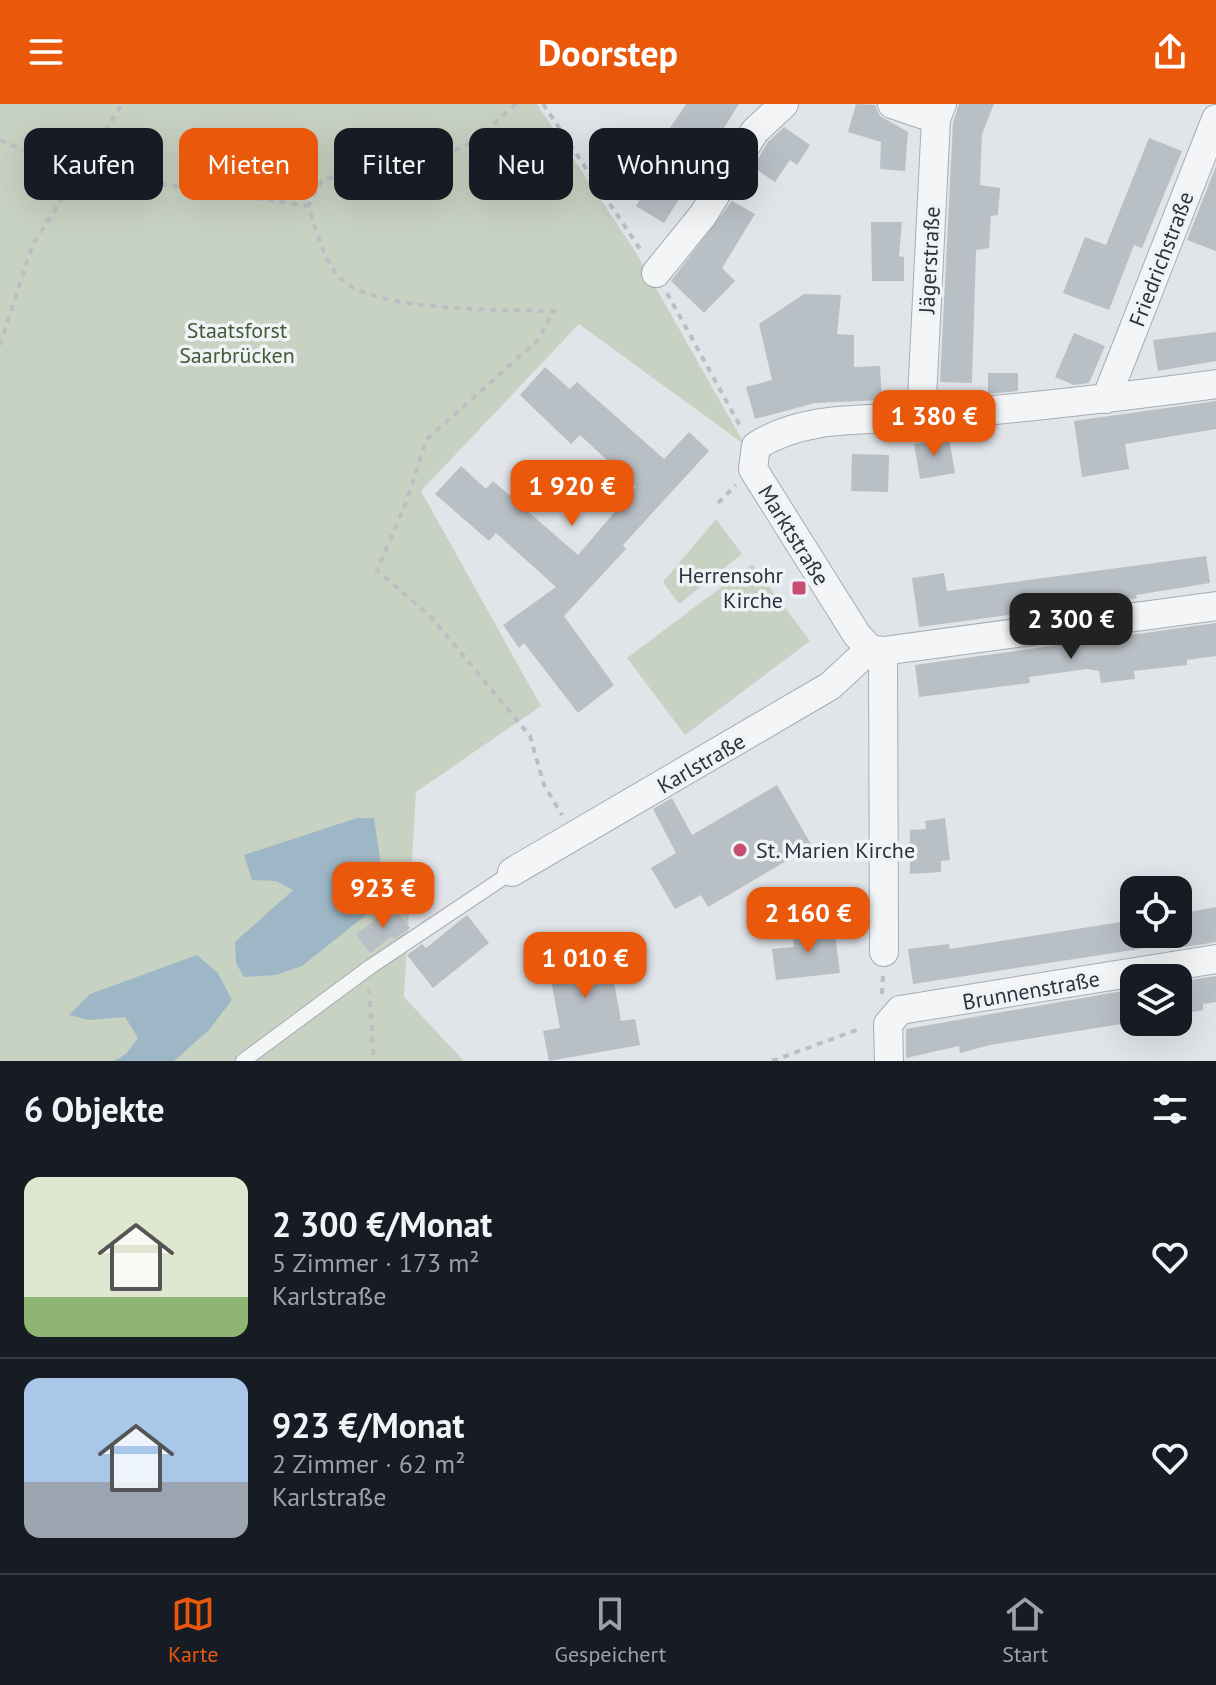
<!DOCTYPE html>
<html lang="de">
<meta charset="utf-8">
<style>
body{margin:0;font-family:"PT Sans",sans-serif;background:#242831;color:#f1f3f6;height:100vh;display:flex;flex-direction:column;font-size:30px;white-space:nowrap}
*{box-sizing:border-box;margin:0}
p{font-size:26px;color:#9ea1a6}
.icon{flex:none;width:44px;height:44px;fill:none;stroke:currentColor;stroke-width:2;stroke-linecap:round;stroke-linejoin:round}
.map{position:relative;height:957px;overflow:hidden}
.panel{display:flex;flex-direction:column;background:#171b24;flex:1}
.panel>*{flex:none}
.guide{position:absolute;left:24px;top:24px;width:800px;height:72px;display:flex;gap:16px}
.controls{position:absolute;left:1120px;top:772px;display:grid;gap:16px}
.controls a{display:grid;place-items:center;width:72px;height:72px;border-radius:16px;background:#171b24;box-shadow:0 8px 32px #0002;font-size:40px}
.price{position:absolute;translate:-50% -68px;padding:0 18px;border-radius:16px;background:#ea580c;color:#fff;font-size:26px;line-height:52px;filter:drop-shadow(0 2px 4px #0008)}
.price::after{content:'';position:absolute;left:50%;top:48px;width:24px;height:18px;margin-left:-12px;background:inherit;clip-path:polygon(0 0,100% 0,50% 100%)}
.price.active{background:#222;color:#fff}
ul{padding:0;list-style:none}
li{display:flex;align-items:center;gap:24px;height:200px;padding:0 24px}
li+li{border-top:2px solid #363941}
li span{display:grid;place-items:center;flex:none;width:224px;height:160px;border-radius:16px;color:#555}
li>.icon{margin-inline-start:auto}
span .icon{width:96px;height:96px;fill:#fffc;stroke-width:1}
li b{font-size:34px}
h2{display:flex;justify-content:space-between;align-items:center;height:96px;padding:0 24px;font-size:34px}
.chip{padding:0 28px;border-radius:16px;background:#171b24;box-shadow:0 8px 32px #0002;font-size:28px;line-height:72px}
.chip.active{background:#ea580c;color:#fff}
header{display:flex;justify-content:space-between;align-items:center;height:104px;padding:0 24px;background:#ea580c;color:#fff;font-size:36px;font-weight:600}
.dock{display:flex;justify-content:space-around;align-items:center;height:112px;border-top:2px solid #363941;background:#171b24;font-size:22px;color:#9ea1a6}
.dock a{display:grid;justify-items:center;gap:4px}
.dock .active{color:#ea580c}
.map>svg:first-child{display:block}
.green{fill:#c8d2c2}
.water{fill:#9eb7c6}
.building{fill:#b8bfc5}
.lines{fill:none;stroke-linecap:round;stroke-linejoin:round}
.lane-casing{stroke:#a6acb3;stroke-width:16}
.street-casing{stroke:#a6acb3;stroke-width:30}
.path{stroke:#bbbfc3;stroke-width:4;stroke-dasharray:6 6;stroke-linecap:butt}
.lane{stroke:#f3f5f7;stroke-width:14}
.street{stroke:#f3f5f7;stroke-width:28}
.poi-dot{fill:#c64e6e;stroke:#f0f3f6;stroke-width:3}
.labels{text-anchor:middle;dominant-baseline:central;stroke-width:7;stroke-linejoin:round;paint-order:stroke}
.street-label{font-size:22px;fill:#2a343f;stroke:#f0f3f6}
.park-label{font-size:22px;fill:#435a38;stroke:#f0f3f6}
.poi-label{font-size:22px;fill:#2a343f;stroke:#f0f3f6;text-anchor:end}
</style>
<header><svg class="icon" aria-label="menu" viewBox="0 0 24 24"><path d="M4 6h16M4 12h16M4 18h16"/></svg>Doorstep<svg class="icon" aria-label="share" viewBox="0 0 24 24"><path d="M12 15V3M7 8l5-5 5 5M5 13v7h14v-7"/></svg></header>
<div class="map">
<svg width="1216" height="957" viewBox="0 0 1216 957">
<rect width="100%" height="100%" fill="#e1e5e9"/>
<path class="green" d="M0,0H537L635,147L745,341L579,220L421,387L541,602L416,688L404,893L464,957H0Z
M716,415L742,450L679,500L663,478Z
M752,460L810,537L685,631L627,554Z"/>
<path class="water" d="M357,714H374L386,795L302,862L276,871L244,873L236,859L235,838L293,786L276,777L252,776L244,751Z
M197,851L218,869L232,896L209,926L174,957H114L126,950L138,934L125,913L89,916L69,911L90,890Z"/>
<path class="building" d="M686,0H739L664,119L636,102L669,48L658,42Z
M856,0L875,1L880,12L908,28L905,67L880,65L881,38L848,28Z
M959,0H994L982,30L980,81L1000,84L998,111L991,112L989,144L976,146L972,279L940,278L953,19Z
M784,23L810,41L797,61L790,56L775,78L753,63L768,38Z
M1149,34L1182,47L1142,144L1134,141L1109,206L1063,189L1085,133L1106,141Z
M1216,62V147L1187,136Z
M732,97L755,110L722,164L735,177L704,209L671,177Z
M871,118H902L899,152L904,153V177H872Z
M804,190L841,191L837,230L854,231V263L880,262L882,296L815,299L755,315L746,283L772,276L759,220Z
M1216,228V257L1158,267L1153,236Z
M1074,229L1105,242L1089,279L1074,281L1055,273Z
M545,263L570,285L577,278L664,355L689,328L709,347L623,441L626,445L564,512L614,581L578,609L524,539L519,544L503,521L556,483L496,429L489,437L435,390L461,362L486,385L493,377L578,451L636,383L580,331L571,340L520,291Z
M988,269H1018V287L988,290Z
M1216,297V325L1125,340L1129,365L1082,373L1074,317Z
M949,334L955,369L920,375L914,340Z
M852,350L889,351L888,388L851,387Z
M1206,452L1210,479L1136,491L1137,494L919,523L912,474L944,469L947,487Z
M1216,519V552L1187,556V561L1134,567L1135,575L1101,579L1099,567L1087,565L1029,573L1030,579L919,593L915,561Z
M777,681L812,742L708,803L701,791L675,805L651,764L676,749L653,705L672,694L692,731Z
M945,714L950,756L941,757V768L910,770V726L926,725L925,717Z
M392,802L410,824L394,835L392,832L370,849L356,831Z
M1216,803V838L1180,844L1178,810Z
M467,811L489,839L433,884L407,851L422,840L426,844Z
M1134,816V830H1171L1172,840L913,880L908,845L949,840L950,845Z
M834,822L840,869L776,876L772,845L794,843L792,827Z
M605,828L621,917L635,915L640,941L549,957L543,927L560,924L544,839Z
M1216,872V898L1203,900V906L1178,911V878Z
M1134,885V918L990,941L960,949L959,942L906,954V925Z"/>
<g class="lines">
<g class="lane-casing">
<path id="lane" d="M243,957L370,863L512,768"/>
</g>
<g class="street-casing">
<path id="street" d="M892,0L936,15
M656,169L703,111L755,27L784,0
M1106,295L1216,15
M921,314L936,15L942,0
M870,545L857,531L753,365L756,342C810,308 874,318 935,312C1029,303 1122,293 1216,280
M870,545L883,547L1216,502
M883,547L884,848
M512,768L830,582L870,545
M889,957L888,920L900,906L1216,855"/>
</g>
<path class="path" d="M516,0L475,37L414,65L323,75L308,102C317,126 323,157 341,175C375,208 506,206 554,207L537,237L426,336L407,396L377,466L431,513L530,632L544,681L562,711
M543,0L642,148
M0,36L79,68L308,102
M667,189L740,322
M0,241L32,142L122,0
M718,399L736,381
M369,885L374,957
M882,890L883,871
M772,957L862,924"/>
<use href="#lane" class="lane"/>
<use href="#street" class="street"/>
</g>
<g class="poi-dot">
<rect x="791" y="476" width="16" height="16" rx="4"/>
<circle cx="740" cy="746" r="8"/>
</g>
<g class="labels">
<g class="street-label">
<text transform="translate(1161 155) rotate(-69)">Friedrichstraße</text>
<text transform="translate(929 156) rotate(-87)">Jägerstraße</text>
<text transform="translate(794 431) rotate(58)">Marktstraße</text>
<text transform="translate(701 659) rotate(-30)">Karlstraße</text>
<text transform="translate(1031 886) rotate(-10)">Brunnenstraße</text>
</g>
<g class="park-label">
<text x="237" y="226">Staatsforst<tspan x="237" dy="25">Saarbrücken</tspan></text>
</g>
<g class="poi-label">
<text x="783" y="471">Herrensohr<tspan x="783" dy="25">Kirche</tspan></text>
<text x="756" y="746" text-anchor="start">St. Marien Kirche</text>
</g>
</g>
</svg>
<div class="controls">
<a><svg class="icon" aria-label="locate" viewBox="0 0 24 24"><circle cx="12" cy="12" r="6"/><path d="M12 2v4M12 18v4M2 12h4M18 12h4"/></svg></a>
<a><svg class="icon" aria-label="layers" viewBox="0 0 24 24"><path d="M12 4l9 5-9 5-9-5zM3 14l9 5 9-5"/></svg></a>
</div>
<b class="price" style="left:934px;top:354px">1 380 €</b>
<b class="price" style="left:572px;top:424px">1 920 €</b>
<b class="price active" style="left:1071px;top:557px">2 300 €</b>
<b class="price" style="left:383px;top:826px">923 €</b>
<b class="price" style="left:808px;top:851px">2 160 €</b>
<b class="price" style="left:585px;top:896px">1 010 €</b>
<div class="guide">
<a class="chip">Kaufen</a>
<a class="chip active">Mieten</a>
<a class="chip">Filter</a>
<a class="chip">Neu</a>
<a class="chip">Wohnung</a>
</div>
</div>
<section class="panel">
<h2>6 Objekte<svg class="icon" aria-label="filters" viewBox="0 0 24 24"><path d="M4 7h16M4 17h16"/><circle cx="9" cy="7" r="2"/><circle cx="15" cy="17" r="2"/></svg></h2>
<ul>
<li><span style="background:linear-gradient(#dfe7d0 75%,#8fb573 0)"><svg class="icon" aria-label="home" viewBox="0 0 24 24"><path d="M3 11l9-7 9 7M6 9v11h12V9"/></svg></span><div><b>2 300 €/Monat</b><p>5 Zimmer · 173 m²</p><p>Karlstraße</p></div><svg class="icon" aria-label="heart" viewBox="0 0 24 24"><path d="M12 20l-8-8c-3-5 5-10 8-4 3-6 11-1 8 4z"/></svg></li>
<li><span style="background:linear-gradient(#a9c7e8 65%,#9aa5b1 0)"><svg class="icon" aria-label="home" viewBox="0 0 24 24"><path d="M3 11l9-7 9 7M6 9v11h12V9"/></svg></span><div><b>923 €/Monat</b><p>2 Zimmer · 62 m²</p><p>Karlstraße</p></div><svg class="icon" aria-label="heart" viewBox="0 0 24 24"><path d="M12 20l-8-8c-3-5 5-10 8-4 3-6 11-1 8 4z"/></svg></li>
</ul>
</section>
<nav class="dock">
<a class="active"><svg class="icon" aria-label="map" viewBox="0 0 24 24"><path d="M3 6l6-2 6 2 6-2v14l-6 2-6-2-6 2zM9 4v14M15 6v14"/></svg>Karte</a>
<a><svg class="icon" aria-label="saved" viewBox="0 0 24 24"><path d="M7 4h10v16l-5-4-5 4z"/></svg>Gespeichert</a>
<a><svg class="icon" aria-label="home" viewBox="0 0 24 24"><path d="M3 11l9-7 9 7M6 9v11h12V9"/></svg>Start</a>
</nav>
